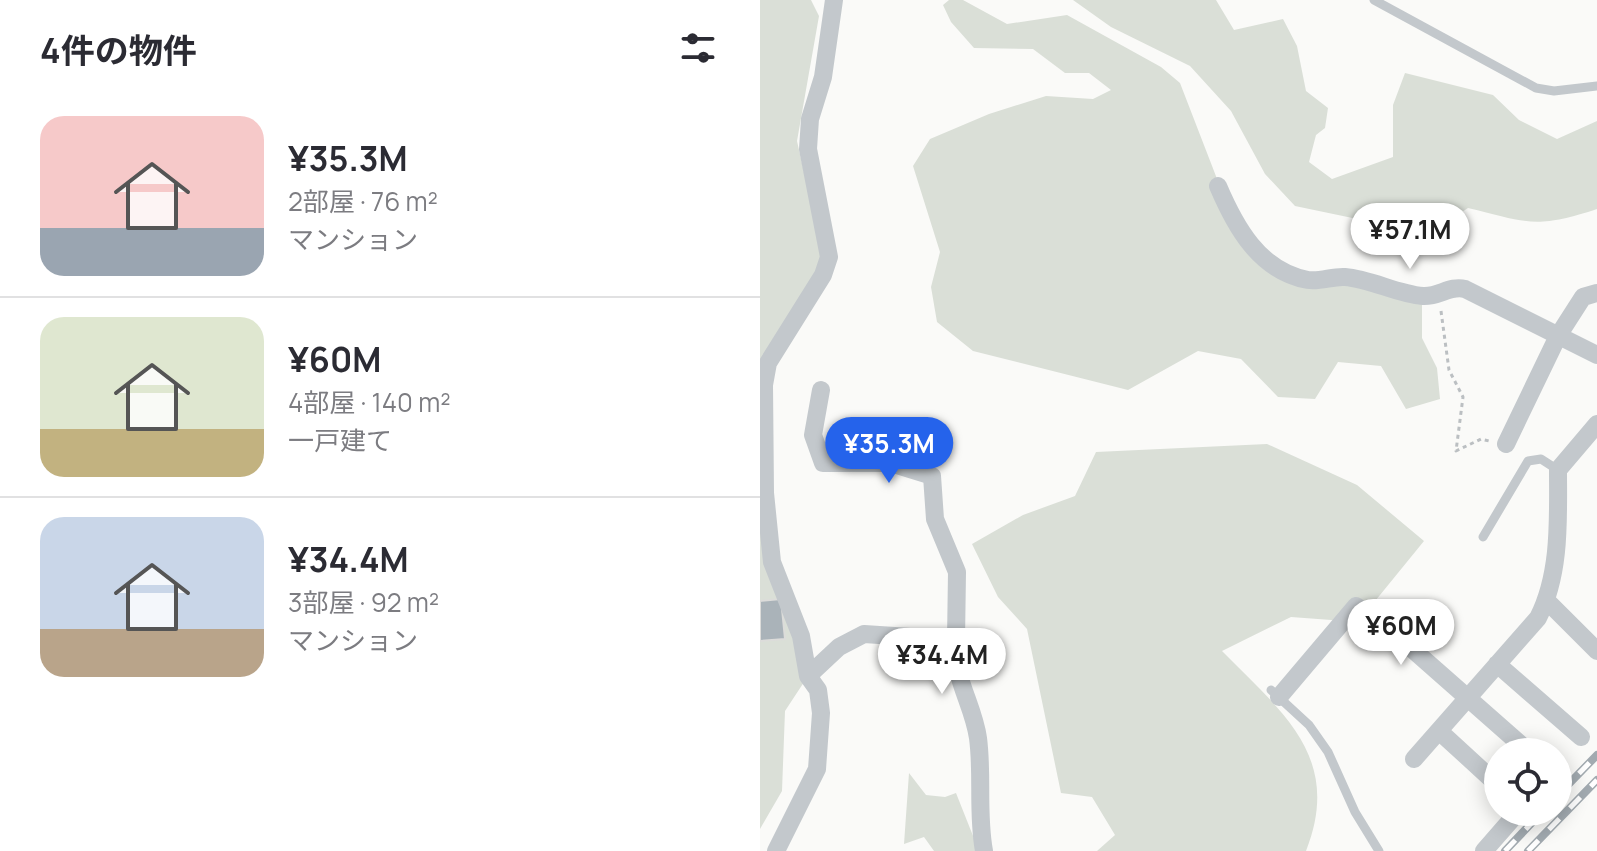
<!DOCTYPE html>
<html lang="ja">
<meta charset="utf-8">
<style>
body{margin:0;font-family:Manrope,"Noto Sans JP",sans-serif;background:#f7f7f7;color:#2b2b33;height:100vh;display:flex;flex-direction:column;font-size:30px;white-space:nowrap}
*{box-sizing:border-box;margin:0}
p{font-size:26px;color:#7c7c81}
.icon{flex:none;width:44px;height:44px;fill:none;stroke:currentColor;stroke-width:2;stroke-linecap:round;stroke-linejoin:round}
.map{position:relative;flex:1;overflow:hidden}
.details{display:flex;flex-direction:column;background:#fff;width:760px}
.details>*{flex:none}
.fabs{position:absolute;left:724px;top:738px;display:grid;gap:16px}
.fabs a{display:grid;place-items:center;width:88px;height:88px;border-radius:50%;background:#fff;box-shadow:0 4px 20px #0003;font-size:40px}
.price{position:absolute;translate:-50% -68px;padding:0 18px;border-radius:28px;background:#fff;color:#222;font-size:26px;line-height:52px;filter:drop-shadow(0 2px 4px #0008)}
.price::after{content:'';position:absolute;left:50%;top:48px;width:24px;height:18px;margin-left:-12px;background:inherit;clip-path:polygon(0 0,100% 0,50% 100%)}
.price.current{background:#2563eb;color:#fff}
ul{padding:0;list-style:none}
li{display:flex;align-items:center;gap:24px;height:200px;padding:0 40px}
li+li{border-top:2px solid #e1e1e2}
li span{display:grid;place-items:center;flex:none;width:224px;height:160px;border-radius:24px;color:#555}
li>.icon{margin-inline-start:auto}
span .icon{width:96px;height:96px;fill:#fffc;stroke-width:1}
li b{font-size:34px}
h2{display:flex;justify-content:space-between;align-items:center;height:96px;padding:0 40px;font-size:34px}
main{display:flex;flex:1;min-height:0}
.map>svg:first-child{display:block}
.green{fill:#dadfd7}
.building{fill:#aab3b9;stroke:#dcdcda;stroke-width:2}
.lines{fill:none;stroke-linecap:round;stroke-linejoin:round}
.path{stroke:#bbbfc2;stroke-width:3;stroke-dasharray:4 4;stroke-linecap:butt}
.service{stroke:#c3c8cc;stroke-width:9}
.minor{stroke:#c3c8cc;stroke-width:18}
.rail-casing{stroke:#a2aab0;stroke-width:8}
.rail{stroke:#fff;stroke-width:5;stroke-dasharray:15;stroke-linecap:butt}
</style>
<main>
<section class="details">
<h2>4件の物件<svg class="icon" aria-label="filters" viewBox="0 0 24 24"><path d="M4 7h16M4 17h16"/><circle cx="9" cy="7" r="2"/><circle cx="15" cy="17" r="2"/></svg></h2>
<ul>
<li><span style="background:linear-gradient(#f6c9c9 70%,#9aa5b1 0)"><svg class="icon" aria-label="home" viewBox="0 0 24 24"><path d="M3 11l9-7 9 7M6 9v11h12V9"/></svg></span><div><b>¥35.3M</b><p>2部屋 · 76 m²</p><p>マンション</p></div></li>
<li><span style="background:linear-gradient(#dfe7d0 70%,#c2b280 0)"><svg class="icon" aria-label="home" viewBox="0 0 24 24"><path d="M3 11l9-7 9 7M6 9v11h12V9"/></svg></span><div><b>¥60M</b><p>4部屋 · 140 m²</p><p>一戸建て</p></div></li>
<li><span style="background:linear-gradient(#c9d6e8 70%,#b9a48a 0)"><svg class="icon" aria-label="home" viewBox="0 0 24 24"><path d="M3 11l9-7 9 7M6 9v11h12V9"/></svg></span><div><b>¥34.4M</b><p>3部屋 · 92 m²</p><p>マンション</p></div></li>
</ul>
</section>
<div class="map">
<svg width="837" height="851" viewBox="0 0 837 851">
<rect width="100%" height="100%" fill="#fafaf8"/>
<path class="green" d="M0,0H51L59,16L37,141L63,257L0,378Z
M189,0H203L247,24L307,15L401,67L420,83L476,228L548,280L662,296V338L677,368L680,399L646,409L621,366L578,362L555,399L518,397L481,359L438,351L368,390L213,351L177,322L171,287L180,252L153,166L170,139L229,114L286,96L333,99L351,90L329,73H305L273,49L214,48L191,22L183,5Z
M313,0H456L474,30L523,19L537,46L546,91L568,108L565,128L556,135L549,162L572,179L633,157V105L645,73L733,95L759,120L797,139L837,121V209C776,229 769,223 708,208L669,234L535,206L505,174L471,111L430,66L351,27Z
M507,444L597,485L664,541L598,622L531,617L462,651C522,712 583,757 546,851H337L355,835L332,797L301,793L267,629L238,597L212,544L263,515L315,496L336,452Z
M0,469L12,558L48,676L25,711L22,791L0,829Z
M149,773L166,795L185,797L196,793L219,851H174L164,837L144,844Z"/>
<path class="building" d="M21,599L25,639L0,641V601Z"/>
<g class="lines">
<path class="path" d="M681,311L689,370L703,397L696,451L721,439L729,441"/>
<path class="service" d="M614,0L776,88L794,91L837,86
M723,537L768,461L781,459L798,470
M511,690L549,725L568,752L595,812L619,851"/>
<path class="minor" d="M458,186C475,226 499,271 548,280C560,282 573,276 585,277C611,279 637,294 663,296C679,297 690,285 705,289L837,355
M61,390L53,435L63,463H130L172,476L175,519L197,572L196,640
M746,444L798,336L823,297L837,293
M787,601L837,651
M737,664L821,737
M48,676L79,647L104,634L196,640C192,677 213,703 218,738C223,776 217,813 224,851
M519,697L596,606L651,648L769,752
M679,731L738,785
M654,759L778,618C801,573 798,518 798,470L837,424
M16,851L57,769L61,713L58,690L48,676L41,636L12,562L5,493L4,385L8,363L63,275L69,257L48,149L50,119L63,77L74,0
M724,851L758,812"/>
<g class="rail-casing">
<path id="rail" d="M798,795L837,755
M745,851L782,812
M768,851L837,780"/>
</g>
<use href="#rail" class="rail"/>
</g>
</svg>
<div class="fabs">
<a><svg class="icon" aria-label="locate" viewBox="0 0 24 24"><circle cx="12" cy="12" r="6"/><path d="M12 2v4M12 18v4M2 12h4M18 12h4"/></svg></a>
</div>
<b class="price" style="left:650px;top:271px">¥57.1M</b>
<b class="price current" style="left:129px;top:485px">¥35.3M</b>
<b class="price" style="left:641px;top:667px">¥60M</b>
<b class="price" style="left:182px;top:696px">¥34.4M</b>
</div>
</main>
